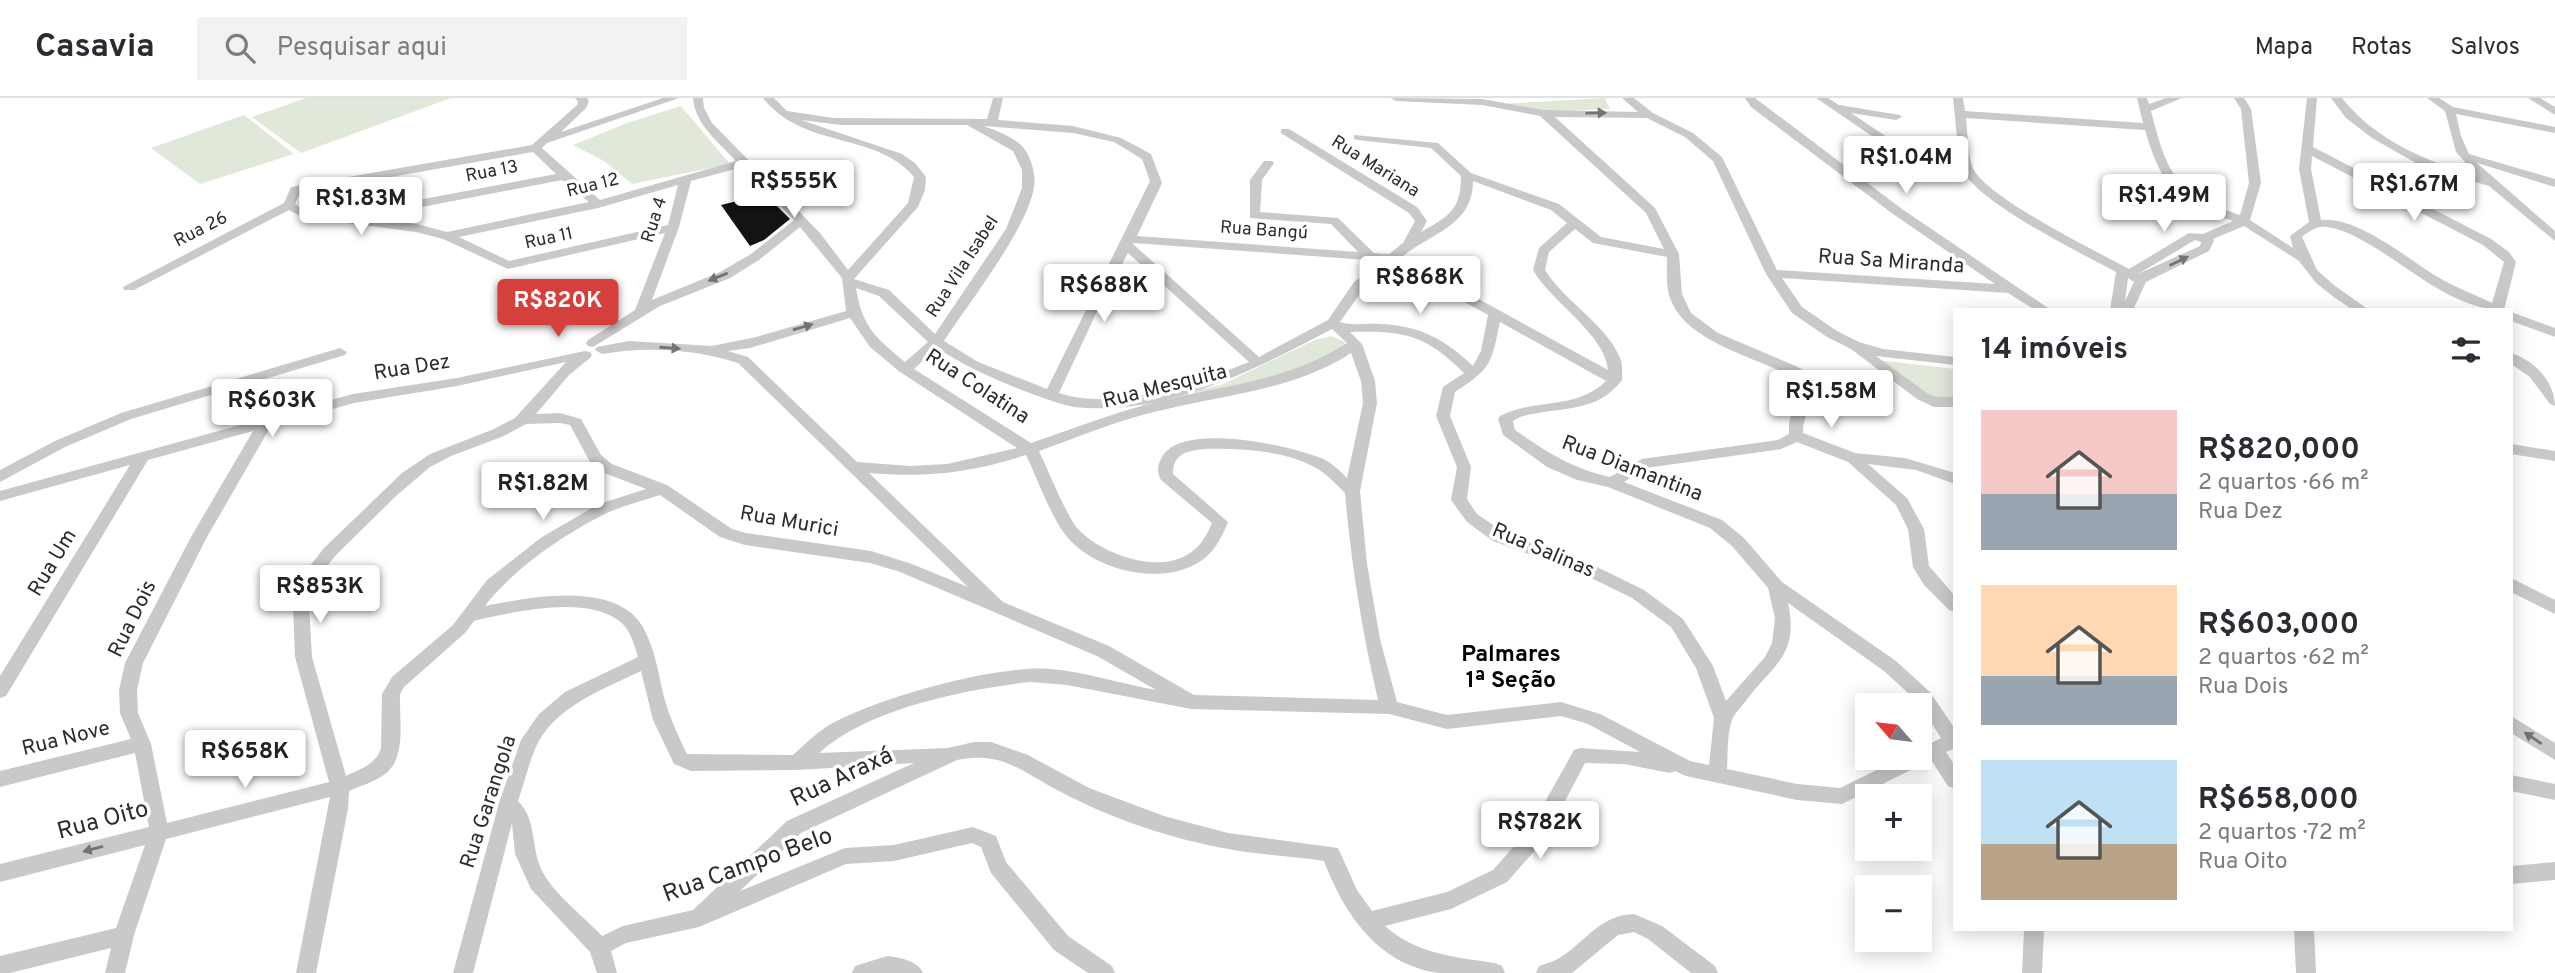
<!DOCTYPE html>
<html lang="pt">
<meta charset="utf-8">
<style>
body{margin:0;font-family:Overpass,sans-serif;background:#f2f2f3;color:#2b2b33;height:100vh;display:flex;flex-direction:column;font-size:26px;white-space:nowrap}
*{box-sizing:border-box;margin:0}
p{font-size:23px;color:#7c7c81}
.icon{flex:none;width:38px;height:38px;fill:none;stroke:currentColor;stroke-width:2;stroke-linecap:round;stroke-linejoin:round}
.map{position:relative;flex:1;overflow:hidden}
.panel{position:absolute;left:1953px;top:210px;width:560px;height:623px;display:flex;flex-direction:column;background:#fff;border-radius:0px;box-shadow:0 4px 18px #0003}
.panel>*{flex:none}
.needle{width:46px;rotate:298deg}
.tools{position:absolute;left:1855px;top:595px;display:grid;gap:14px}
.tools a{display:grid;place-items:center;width:77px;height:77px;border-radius:0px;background:#fff;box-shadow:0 4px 18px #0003;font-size:35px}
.price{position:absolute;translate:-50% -60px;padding:0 16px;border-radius:7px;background:#fff;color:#222;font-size:23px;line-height:46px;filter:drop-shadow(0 2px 4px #0008)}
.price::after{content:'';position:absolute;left:50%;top:42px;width:21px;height:16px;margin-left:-10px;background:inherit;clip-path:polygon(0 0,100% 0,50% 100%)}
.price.selected{background:#d53f3c;color:#fff}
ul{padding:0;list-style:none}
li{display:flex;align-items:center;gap:21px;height:175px;padding:0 28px}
li span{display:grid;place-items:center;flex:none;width:196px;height:140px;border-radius:0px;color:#555}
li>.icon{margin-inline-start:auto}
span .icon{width:84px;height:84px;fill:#fffc;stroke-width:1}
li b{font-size:30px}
h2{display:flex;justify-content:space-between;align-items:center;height:84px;padding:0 28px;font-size:30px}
header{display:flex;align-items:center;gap:42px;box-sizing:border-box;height:98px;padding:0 35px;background:#fff;border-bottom:2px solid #e1e1e2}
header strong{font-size:33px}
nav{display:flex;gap:38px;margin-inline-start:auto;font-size:24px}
.search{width:490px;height:63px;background:#f2f2f3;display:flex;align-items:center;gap:18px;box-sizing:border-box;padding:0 24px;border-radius:0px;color:#7c7c81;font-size:26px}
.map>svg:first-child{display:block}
.green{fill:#e0e8da}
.building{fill:#131313}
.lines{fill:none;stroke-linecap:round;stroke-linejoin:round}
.minor{fill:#c9c9c9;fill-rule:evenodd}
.oneway{fill:#737373}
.labels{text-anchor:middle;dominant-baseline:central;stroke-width:7;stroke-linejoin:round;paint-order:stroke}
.far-street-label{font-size:18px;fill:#2c2c2c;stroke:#fff}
.street-label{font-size:21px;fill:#2c2c2c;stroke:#fff}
.neighbourhood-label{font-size:23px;font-weight:bold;fill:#000;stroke:#fff}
.near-street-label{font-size:24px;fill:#2c2c2c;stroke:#fff}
</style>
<header>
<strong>Casavia</strong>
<div class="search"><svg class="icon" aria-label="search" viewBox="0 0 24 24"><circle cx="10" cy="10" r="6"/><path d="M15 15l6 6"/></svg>Pesquisar aqui</div>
<nav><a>Mapa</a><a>Rotas</a><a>Salvos</a></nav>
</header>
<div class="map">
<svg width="2555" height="875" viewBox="0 0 2555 875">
<rect width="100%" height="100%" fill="#fff"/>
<path class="green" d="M306,0H451L301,55L252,19Z
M1605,0L1610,11L1544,14L1502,6Z
M681,8L730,66L632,86L604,63L573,47L627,25Z
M244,17L294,56L200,86L151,50Z
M1331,238L1345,244L1344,249L1298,275L1143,309L1140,303L1221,287L1315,242Z
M1877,262L1955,271V302L1934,303Z"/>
<path class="building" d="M765,96L790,121L764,142L750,148L721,107Z"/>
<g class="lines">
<path class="minor" d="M575,0H587L589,3L586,10L561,34L663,0H679L547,45L542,50L600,102L736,63C719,44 695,27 693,0H703L704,10L712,25L820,135L848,172L908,105L914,79C876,33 804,52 763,0H774L787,13L834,20L987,21L993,0H1003L998,22L1073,28L1121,40L1151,56L1162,85L1137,138L1358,154L1331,126L1250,120V82L1264,63H1272L1274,65L1262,82L1260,114L1338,120L1374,155L1389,156L1403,145L1415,123L1409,115L1281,35V31H1289L1417,109L1427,123L1421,134C1449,118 1461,112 1461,78L1431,50L1358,42L1354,41V37L1438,45L1471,75L1559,106L1601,139L1664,151L1646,115L1540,18L1482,7L1396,3L1391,0L1482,1L1543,12L1638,14L1622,0H1634L1653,15L1693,35L1722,59L1777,172L1995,186L1893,116L1751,9L1745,0H1755L1902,111L2051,212H2035L2008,195L1782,180L1802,209L1837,233L1859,244L1883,251L1955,259V267L1876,258L1927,295L1936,299H1955V309H1934L1917,301L1851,251L1827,239L1792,215L1766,176L1713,63L1685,39L1647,20L1555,19L1655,110L1679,156L1682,196L1691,215L1718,235L1798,269L1814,279C1820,297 1802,316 1803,335L1855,355L1905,360L1955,375V386L1916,372L1868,366L1907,400L1924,431L1929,468L1955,498V514L1949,512L1924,487L1913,469L1908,431L1896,407L1848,364L1797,344L1781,351L1646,370L1624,384L1722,422L1744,440L1782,484L1896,563L1930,594L1955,631V650L1946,654L1955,668V691L1948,688L1931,662L1842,706L1797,702L1686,678L1675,673L1670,675L1624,666L1585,665L1545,741L1507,784L1451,811L1385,828C1416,856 1455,859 1495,865L1502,868L1505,875C1484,875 1461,875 1440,875C1379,868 1344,816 1324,763C1292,758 1260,757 1228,751C1172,741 1112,721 1061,694C1022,674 1004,653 957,662L801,735L740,793L845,750L894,747L973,729L996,738L1006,764L1068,838L1112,868L1115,875H1088L1054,852L991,775L981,749L972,745L894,763L846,766L699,829L626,845L611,853L617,875H597L590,854L531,791L515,756L512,725L473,875H453L499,705L521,642L539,616L565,594L638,559C634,546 630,530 618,522C584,497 512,514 474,523L465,535L404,589L400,596C399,620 407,660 385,676C375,684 360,688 349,693L348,711L316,875H296L330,699L166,741L134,837L125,875H105L111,850L10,875H0V858L116,830L145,747L0,784V766L149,729L135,655L0,689V673L131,641L120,615L119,592L125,565L191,439L253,333L148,362L6,598L0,600V578L130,367L0,403V393L353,296L457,280L585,253L590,254L592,257L590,260L569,277L536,316L560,315L581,321L601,357L612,366L667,387L732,431L746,435L871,453L912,466L968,489L738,265C696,251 646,248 602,256L595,252L597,249L629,243L712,248L756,239L846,213L842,180L800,129L759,162L730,180L660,208L593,249L588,248L586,245L588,242L635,212L665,135L508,171L443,141L416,134L302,119L289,112L134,192H124L123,189L284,105L291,89L532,47L577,7L578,4ZM801,22L841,27H967L1013,53L1022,72V90L1006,131L935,236L889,192L854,181L918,109L925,92L926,79L915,65L902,56ZM984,28L1073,35L1114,44L1142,61L1150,83L1047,291L978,264L944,243C968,206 1028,130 1034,89C1036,76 1031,58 1022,48C1012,38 996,33 984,28ZM533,54L556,76L360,113L356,114L355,118L305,112L295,106L300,95ZM742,69L794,122L751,156L720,174L652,202L679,129L691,83ZM562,82L589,104L447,134L417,126L365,120ZM1473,83L1551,112L1567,125L1539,150L1533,172C1550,203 1606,237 1608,272L1402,159C1431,135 1473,128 1473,83ZM678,87L668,127L509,163L459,139L598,110ZM1575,131L1593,145L1667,159C1667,170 1666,186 1669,197C1684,247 1762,259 1802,284L1789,324V336L1778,342L1642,361L1610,379C1571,370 1547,354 1515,332L1513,323L1520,319C1557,308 1596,317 1622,282C1622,275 1623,266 1620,260C1607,227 1564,203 1545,172L1549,154ZM1133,146V145L1381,163L1354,184L1328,222L1259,259ZM1128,155L1249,264C1197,285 1114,314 1059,295L1100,207ZM1394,165L1488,217L1481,253L1473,268C1445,241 1418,227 1379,226C1366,225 1351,228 1340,224L1364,190ZM856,190L879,198L928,244L905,264C876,240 862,229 856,190ZM850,220L870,249L900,274L1017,350L947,366L910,368L857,364L748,259L728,253L750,250ZM1500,224L1606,283C1577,312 1535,300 1500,318L1498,321L1503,337L1547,369L1577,382L1608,389L1710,430L1732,448L1768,490L1775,520L1772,545L1765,559L1726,603L1713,568L1683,521L1644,492L1593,467L1505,435L1477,416L1467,401L1471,369L1450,318L1455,294C1492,270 1491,266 1500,224ZM1332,231L1347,245C1290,282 1228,287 1164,302C1118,313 1075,330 1031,345L914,271L937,250C970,271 1002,285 1038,298C1050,302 1062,307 1074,309C1162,319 1257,271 1332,231ZM1350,234C1405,233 1424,236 1464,275L1443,289L1436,318L1457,369L1451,402L1467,424L1493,443L1581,475L1632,500L1671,529L1696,570L1714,620L1709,667L1690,663L1600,616L1561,604L1447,617L1397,604L1380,541L1367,466L1360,393L1377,305L1375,283L1362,246ZM1351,255L1361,283L1363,305L1347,380C1339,372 1331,364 1321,360C1290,348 1179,322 1161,361C1157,368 1157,375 1161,382L1212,425C1206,439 1199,451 1185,458C1153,475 1100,455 1077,430C1066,416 1048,372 1039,353C1081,338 1123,320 1167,311C1230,296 1296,291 1351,255ZM566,264L515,320L494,331L430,356L402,375L324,450L302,478L293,508L295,559L329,684L167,725L151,646L138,615L137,592L143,565L207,439L271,328L354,305L457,288ZM560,325L570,327L590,364L602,374L646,391L599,406L542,439L487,482L453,527L392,579L382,596L381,651C375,667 360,671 346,678L312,559L309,508L317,481L335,458L396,398L430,369L451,358L504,338L526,326ZM1204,351C1239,350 1284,352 1316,370C1327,376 1336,386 1345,395C1351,465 1362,533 1378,602L1194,597L1109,548L1003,504L869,375C926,380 971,375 1026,357C1037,380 1050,416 1064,435C1090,471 1157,488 1196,466C1213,457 1221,441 1228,424L1173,376C1173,356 1186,353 1204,351ZM660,397L720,439L745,447L870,465L900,474L1097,558L1156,592C1121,586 1087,574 1051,571C998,566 871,601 826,629C814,637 804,647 793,657L687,656C679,639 671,623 666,606C659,582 657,556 645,533C620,481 531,499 485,508C513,471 567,434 609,414C625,407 643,403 660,397ZM1788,505L1884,573L1918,604L1941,640L1920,651V660H1901L1840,690L1797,686L1727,671C1728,656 1727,636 1732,622C1734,616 1741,609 1745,604C1771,568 1800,558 1788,505ZM641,573L653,622L674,666L691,673L797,672L914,665L787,723L693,812L623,828L602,838C585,820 557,798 545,778C529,753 539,724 518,703C524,686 528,668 535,651C553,609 602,592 641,573ZM1030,584L1067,587L1191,611L1389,616L1447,631L1561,618L1588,626L1640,654L1580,650L1574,652L1531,729L1493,772L1447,794L1372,813L1357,792L1338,750L1228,735L1164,718L1089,690L1028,657L991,644H974L948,650L819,655C869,610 964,592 1030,584Z
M1816,0H1828L1839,7L1900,17L1902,19L1896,22L1851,15L1899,47L1910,51L1959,59L1953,0H1963L1965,13L2143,25L2137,0H2147L2149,6L2166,0H2182L2151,13C2167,76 2176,96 2240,117L2249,85L2241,11L2234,0H2244L2251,11L2261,85L2250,122L2293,150L2290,138L2309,124L2299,71L2307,0H2317L2313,49L2491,141L2509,154L2516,164L2504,212C2455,212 2413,172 2372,148C2359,140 2343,131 2327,129C2316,128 2310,133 2302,139L2317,172L2334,187L2369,212H2353L2335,200L2316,185L2299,163L2244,128L2213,141L2214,143L2209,153L2146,184L2133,212H2110L2116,174C2083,156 1967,100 1960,66L1908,57L1891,51ZM1966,20L2145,32C2162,90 2177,104 2233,123L2203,136L2189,135L2129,171C2098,154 1982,98 1972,68C1967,54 1968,35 1966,20ZM2312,58L2483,147L2504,164L2492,205C2476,197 2459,191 2443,182C2409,163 2361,119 2321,122L2311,71ZM2195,142L2201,144L2200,148L2138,176ZM2128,180L2134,184L2125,203Z
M2331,0H2342C2376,43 2426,63 2477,78L2456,54L2445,13L2427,0H2439L2453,9L2555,29V35L2456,16L2461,38L2469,56L2555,81V89L2477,65L2555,133V143L2489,88L2421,68L2372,40L2346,20Z
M2528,0H2540L2555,9V17Z
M2511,214L2555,230V239L2511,223Z
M340,250L347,254L345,257L131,321L65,349L0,384V372L55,343L121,315Z
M2511,255C2534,262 2555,284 2555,308L2550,306L2530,279L2511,266Z
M2511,346L2555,353V363L2511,356Z
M2511,480L2555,502V516L2511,494Z
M2511,618L2555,645V662L2511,635Z
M2511,677L2555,686V702L2511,693Z
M2555,764V782L2511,786V768Z
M1634,816L1662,828L1715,868L1718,875H1691L1648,841L1634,834L1618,837L1572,875H1536L1539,868C1548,865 1556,863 1564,857C1588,840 1602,817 1634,816Z
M2024,831H2044L2042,875H2022Z
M2294,831H2314L2316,875H2296Z
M887,858C900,859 918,863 923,875H852L855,868Z"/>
</g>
<defs><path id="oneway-solid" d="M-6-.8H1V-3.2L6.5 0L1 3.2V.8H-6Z" transform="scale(1.75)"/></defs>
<g class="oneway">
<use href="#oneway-solid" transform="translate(1596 15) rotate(-1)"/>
<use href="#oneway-solid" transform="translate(2179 163) rotate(-26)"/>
<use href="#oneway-solid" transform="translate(718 179) rotate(158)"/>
<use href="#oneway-solid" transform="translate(803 229) rotate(-16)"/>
<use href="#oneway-solid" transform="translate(670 250) rotate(4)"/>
<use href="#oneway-solid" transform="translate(2533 640) rotate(-146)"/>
<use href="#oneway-solid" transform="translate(93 751) rotate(165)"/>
</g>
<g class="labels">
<g class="far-street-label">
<text transform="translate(1375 69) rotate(32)">Rua Mariana</text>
<text transform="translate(492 74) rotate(-11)">Rua 13</text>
<text transform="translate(593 88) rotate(-14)">Rua 12</text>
<text transform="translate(655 122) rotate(-72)">Rua 4</text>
<text transform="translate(201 132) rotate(-27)">Rua 26</text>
<text transform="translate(1264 133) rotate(4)">Rua Bangú</text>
<text transform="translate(549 141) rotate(-12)">Rua 11</text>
<text transform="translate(963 169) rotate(-57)">Rua Vila Isabel</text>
</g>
<g class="street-label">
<text transform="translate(1891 164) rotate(4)">Rua Sa Miranda</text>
<text transform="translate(412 270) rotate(-9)">Rua Dez</text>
<text transform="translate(977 289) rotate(33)">Rua Colatina</text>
<text transform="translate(1165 289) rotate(-14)">Rua Mesquita</text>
<text transform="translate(1632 371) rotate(21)">Rua Diamantina</text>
<text transform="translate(789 424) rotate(10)">Rua Murici</text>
<text transform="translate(1543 453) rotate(23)">Rua Salinas</text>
<text transform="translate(53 465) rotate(-59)">Rua Um</text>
<text transform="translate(133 521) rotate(-64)">Rua Dois</text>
<text transform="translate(66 641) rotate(-14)">Rua Nove</text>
<text transform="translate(489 704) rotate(-72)">Rua Garangola</text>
</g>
<g class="neighbourhood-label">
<text x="1511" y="557">Palmares<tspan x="1511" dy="26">1ª Seção</tspan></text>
</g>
<g class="near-street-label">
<text transform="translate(842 680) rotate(-25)">Rua Araxá</text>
<text transform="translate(103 723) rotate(-15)">Rua Oito</text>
<text transform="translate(748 768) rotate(-20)">Rua Campo Belo</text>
</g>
</g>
</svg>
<div class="tools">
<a><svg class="needle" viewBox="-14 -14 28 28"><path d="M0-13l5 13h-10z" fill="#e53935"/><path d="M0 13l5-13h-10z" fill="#7c7c81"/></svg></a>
<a>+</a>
<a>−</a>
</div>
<b class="price" style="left:1906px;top:98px">R$1.04M</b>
<b class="price" style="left:794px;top:122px">R$555K</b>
<b class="price" style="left:2414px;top:125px">R$1.67M</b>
<b class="price" style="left:2164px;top:136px">R$1.49M</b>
<b class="price" style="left:361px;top:139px">R$1.83M</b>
<b class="price" style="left:1420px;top:218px">R$868K</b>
<b class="price" style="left:1104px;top:226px">R$688K</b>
<b class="price selected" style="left:558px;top:241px">R$820K</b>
<b class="price" style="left:1831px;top:332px">R$1.58M</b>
<b class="price" style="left:272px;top:341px">R$603K</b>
<b class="price" style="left:543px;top:424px">R$1.82M</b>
<b class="price" style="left:320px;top:527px">R$853K</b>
<b class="price" style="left:245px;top:692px">R$658K</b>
<b class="price" style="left:1540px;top:763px">R$782K</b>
<section class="panel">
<h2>14 imóveis<svg class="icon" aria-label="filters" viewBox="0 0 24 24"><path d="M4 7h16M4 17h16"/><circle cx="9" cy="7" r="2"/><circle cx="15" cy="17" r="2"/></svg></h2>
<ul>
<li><span style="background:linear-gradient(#f6c9c9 60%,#9aa5b1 0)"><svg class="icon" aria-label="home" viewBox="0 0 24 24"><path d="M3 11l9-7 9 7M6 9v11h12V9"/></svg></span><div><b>R$820,000</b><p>2 quartos · 66 m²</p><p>Rua Dez</p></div></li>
<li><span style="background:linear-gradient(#ffd9b3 65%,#9aa5b1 0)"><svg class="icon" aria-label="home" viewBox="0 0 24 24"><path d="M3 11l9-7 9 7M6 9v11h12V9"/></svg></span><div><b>R$603,000</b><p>2 quartos · 62 m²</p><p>Rua Dois</p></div></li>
<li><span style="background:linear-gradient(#bfe0f5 60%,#b9a48a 0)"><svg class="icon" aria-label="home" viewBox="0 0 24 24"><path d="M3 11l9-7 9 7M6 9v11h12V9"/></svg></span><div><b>R$658,000</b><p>2 quartos · 72 m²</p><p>Rua Oito</p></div></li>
</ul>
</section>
</div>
